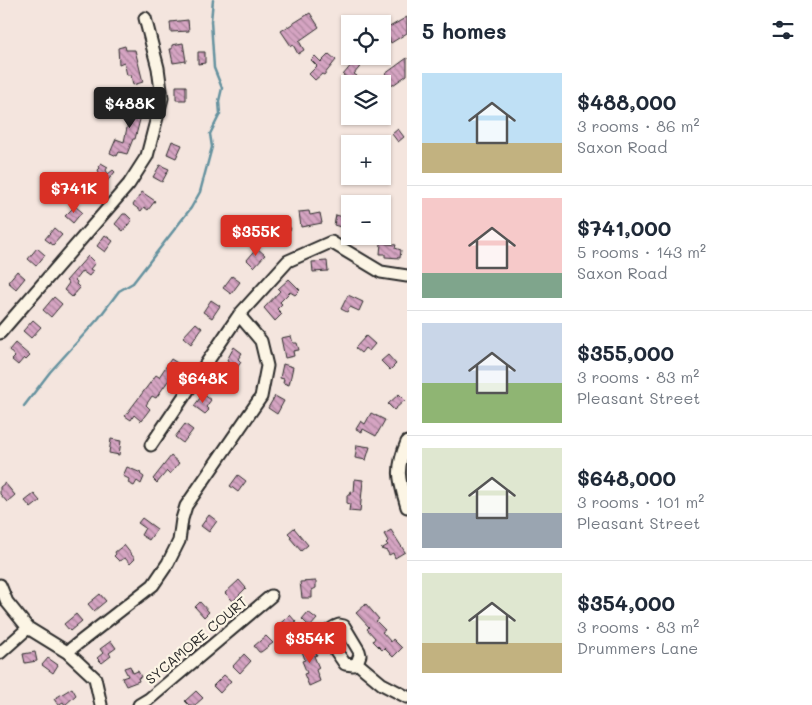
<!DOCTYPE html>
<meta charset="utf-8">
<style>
body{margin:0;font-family:Mali,sans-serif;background:#f2f2f3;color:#1f2937;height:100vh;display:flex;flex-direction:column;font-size:19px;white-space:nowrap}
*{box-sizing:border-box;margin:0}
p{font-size:16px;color:#747a83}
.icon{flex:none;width:28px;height:28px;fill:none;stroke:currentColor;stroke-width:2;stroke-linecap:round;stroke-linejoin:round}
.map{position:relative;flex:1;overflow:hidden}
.drawer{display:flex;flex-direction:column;background:#fff;width:405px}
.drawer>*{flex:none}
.tools{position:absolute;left:341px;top:15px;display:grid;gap:10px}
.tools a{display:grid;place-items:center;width:50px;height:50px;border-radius:0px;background:#fff;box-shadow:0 1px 4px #0004;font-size:25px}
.price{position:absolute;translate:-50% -42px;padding:0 11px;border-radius:5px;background:#d93025;color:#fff;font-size:16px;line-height:32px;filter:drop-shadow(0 1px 2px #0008)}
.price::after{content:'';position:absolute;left:50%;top:30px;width:15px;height:11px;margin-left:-8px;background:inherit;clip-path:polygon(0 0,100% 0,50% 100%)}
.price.on{background:#222;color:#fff}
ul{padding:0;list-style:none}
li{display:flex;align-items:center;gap:15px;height:125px;padding:0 15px}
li+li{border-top:1px solid #e0e1e3}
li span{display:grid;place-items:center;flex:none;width:140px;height:100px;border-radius:0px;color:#555}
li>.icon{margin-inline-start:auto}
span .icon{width:60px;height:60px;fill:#fffc;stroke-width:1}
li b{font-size:21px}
h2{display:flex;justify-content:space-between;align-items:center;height:60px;padding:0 15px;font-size:21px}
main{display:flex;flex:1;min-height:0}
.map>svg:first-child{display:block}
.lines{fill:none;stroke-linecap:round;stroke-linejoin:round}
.stream{stroke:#65929f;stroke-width:2.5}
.building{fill:url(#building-back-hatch);stroke:#2b2b2b}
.minor-casing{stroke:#2b2b2b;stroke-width:15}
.minor{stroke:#fcf5e5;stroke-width:11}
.labels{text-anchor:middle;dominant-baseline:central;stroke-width:4.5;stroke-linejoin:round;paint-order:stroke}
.street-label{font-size:14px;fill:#2b2b2b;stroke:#fcf5e5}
</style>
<main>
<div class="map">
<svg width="407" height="705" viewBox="0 0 407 705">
<defs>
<pattern id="building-back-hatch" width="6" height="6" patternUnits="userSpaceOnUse" patternTransform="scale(1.25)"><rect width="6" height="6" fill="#d5a4c2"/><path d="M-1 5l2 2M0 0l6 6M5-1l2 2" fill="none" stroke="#ad869e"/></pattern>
</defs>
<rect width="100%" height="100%" fill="#f4e5de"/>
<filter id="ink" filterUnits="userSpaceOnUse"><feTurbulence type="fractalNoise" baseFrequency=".02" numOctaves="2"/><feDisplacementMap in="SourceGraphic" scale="10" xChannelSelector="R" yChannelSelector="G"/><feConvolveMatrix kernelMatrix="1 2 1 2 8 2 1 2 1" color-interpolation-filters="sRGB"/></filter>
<g filter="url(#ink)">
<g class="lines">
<path class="stream" d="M24,406L50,372L98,319L119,291L133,283L191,208L200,192L212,147L210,134L220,114L219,101L222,88L214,68L211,21L213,0"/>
</g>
<path class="building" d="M310,13L319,27L299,41L304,50L298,54L293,45L291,46L281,31Z
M407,17V33L391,43L386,29Z
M188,20L189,31L171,32L170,22Z
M183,43L186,61L173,63L170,49H172V45Z
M125,46L126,50H135L143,82L133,85L131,75H127L124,62L119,64L118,48Z
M198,52H205V63L198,64Z
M329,54L336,60L324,75L322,74L315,80L309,74L317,66L311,60L315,56L321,62Z
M357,58L363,63L354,74L357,76L352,82L343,75Z
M407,58V75L393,85L385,74Z
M176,86H186V100H176Z
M133,97H143L142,112L135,139H133L127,154L119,152L117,156L110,153L116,139L124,142L129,118L135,120L132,111Z
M398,129L404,137L398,142L392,134Z
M172,141L182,145L176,158L167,154Z
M101,163L108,167L106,170L108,174L113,170L115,172L103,186L101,184L97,190L100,192L91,202L83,196L92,185L100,180L96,176L99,172L98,170L100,168L98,167Z
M160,165L169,169L162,182L153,177Z
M142,192L155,201L148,210L144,207L141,211L133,205Z
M75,206L82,212L73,223L65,216Z
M309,211L310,215L320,213L322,223L301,227L299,212Z
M123,214H126L132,220L123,231L115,224Z
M336,215L350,219V230L334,225Z
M285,220L291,229L278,237L272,228Z
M54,228L62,235L53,245L45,239Z
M105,235L113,241L105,252L97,246Z
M381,243L396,245L395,248L401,250L400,258L385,257V254H380Z
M37,248L45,255L36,266L28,259Z
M257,248L265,255L254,267L247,260Z
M88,256L95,263L90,269L93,271L89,276L82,271L75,280L77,282L76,284L80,288L72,297L64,290L69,283L66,281Z
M327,261L328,271L313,272L312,262Z
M17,271L25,278L16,289L8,282Z
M232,276L240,282L231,294L223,288Z
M289,279L300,290L295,295L290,292L280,302L282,304L277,309L282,314L275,321L264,308L280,291L278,289Z
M348,295L363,302L359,311L350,307L347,312L341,309Z
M54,297L62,304L51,317L43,310Z
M211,300L220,306L212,318L203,312Z
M33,320L41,327L31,338L23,331Z
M196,323L202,328L191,344L183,337Z
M291,336L293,343H297L299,350L293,351L294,356L285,358L281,338Z
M366,336L375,344L369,351L365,348L361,353L355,348Z
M15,343L30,356L26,360L24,358L18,365L12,360L15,357L9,350Z
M234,347L242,353L238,359L241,362L237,368L227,360Z
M388,355L396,364L390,370L381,361Z
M171,359L179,364L173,374L156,398L152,396L146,405L150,409L141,421L134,415L131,420L125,416L156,375L159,377Z
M283,364L293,367L289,385L283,383L284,379L280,378Z
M220,369L228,376L218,387L210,380Z
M203,394L211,400L206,407L209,410L205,414L194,406Z
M399,394L405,400L394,410L388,404Z
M275,396L284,401L277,414L268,408Z
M371,413L385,420L376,436L363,429L362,432L356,429L361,421L365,424Z
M185,424L193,430L183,443L175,437Z
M111,439L121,441L119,455L109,453Z
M357,445L370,447L366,460L355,458Z
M171,456L179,463L170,474L167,471L157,483L153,479Z
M127,467L141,473L140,474L144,477L141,484L137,481L134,486L128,483L129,479L123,476Z
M238,475L246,481L238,492L230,486Z
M355,479L363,480L360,512L349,511L350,504L347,503V495H350L351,491L354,492Z
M5,483L15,495L7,502L0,494V487Z
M34,494L40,501L31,508L25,501Z
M209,515L217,521L209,532L201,526Z
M142,518L157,529L149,540L141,535L145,528L138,523Z
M294,528L308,545L301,551L290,538L292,537L288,533Z
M391,530L405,552L395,558L393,553L389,555L387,551L381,549L388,545L386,543L388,541L384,534Z
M124,545L135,559L130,564L125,558L119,561L114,556L116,554L115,552Z
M239,580L246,588L233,601L225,593Z
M316,581V588L312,590V598H302L300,582Z
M100,594L106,601L94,611L88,604Z
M200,602L209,612L204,617L195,607Z
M366,604L379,619L376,621L385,630L382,632L391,642L393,639L402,648L393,657L384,648L382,650L373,641L375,638L367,629L369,627L356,613Z
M308,612L317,619L310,627L302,619Z
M76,614L82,621L70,631L64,624Z
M290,615L296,622L283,633L277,626Z
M266,636L273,643L261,652H259L254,646Z
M111,641L116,648L109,653L111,656L102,663L97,658L103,653L100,649Z
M312,643L317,655L314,656L319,668L316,670L320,681L309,686L304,674L307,673L302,661L305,660L301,648Z
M35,652L37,661L25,663L23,654Z
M244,654L251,661L240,673L233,666Z
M48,658L58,665L53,673L42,665Z
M130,666L133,673L138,671L141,677L138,678L139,681L126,686L122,678L128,676L124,668Z
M224,675L231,681L220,693L213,686Z
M72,688L76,695L65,705L63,702L58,705L54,699Z
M196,691L203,698L195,705H189L185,701Z"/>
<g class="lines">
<g class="minor-casing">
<path id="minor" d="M0,333L129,184L147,156L162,98L158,68L145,18
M407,442C395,470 399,480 407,507
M151,445L239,315L288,261L331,242L381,272L407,276
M0,585L7,602L28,628L67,652L95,678L101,705
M339,625L344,626L359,651L360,655L357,663L353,665L345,664L327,638C327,631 333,627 339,625Z
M67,652L153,585L168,563L179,541L182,519L186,506L261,397L267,366L261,341L239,315
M0,653L28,628
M357,663L382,684L407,697
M139,705L149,699L271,596"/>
</g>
<use href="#minor" class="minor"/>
</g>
</g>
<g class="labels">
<g class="street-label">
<text transform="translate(196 640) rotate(-40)">SYCAMORE COURT</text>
</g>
</g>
</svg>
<div class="tools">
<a><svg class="icon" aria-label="locate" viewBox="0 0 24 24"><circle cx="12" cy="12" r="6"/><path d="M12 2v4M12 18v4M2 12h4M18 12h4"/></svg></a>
<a><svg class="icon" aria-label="layers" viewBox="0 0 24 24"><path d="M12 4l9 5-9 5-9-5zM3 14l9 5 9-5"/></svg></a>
<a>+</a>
<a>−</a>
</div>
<b class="price on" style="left:130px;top:129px">$488K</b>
<b class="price" style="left:74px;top:214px">$741K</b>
<b class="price" style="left:256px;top:257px">$355K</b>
<b class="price" style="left:203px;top:404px">$648K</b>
<b class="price" style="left:310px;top:664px">$354K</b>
</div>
<section class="drawer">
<h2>5 homes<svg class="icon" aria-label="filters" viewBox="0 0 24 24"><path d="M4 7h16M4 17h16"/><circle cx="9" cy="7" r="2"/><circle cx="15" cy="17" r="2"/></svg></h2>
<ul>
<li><span style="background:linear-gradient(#bfe0f5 70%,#c2b280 0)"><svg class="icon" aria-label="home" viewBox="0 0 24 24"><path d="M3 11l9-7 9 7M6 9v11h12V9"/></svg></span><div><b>$488,000</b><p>3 rooms · 86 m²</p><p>Saxon Road</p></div></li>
<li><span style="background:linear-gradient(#f6c9c9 75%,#7fa58c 0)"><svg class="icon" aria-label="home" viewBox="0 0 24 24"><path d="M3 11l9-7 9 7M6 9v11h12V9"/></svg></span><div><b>$741,000</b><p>5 rooms · 143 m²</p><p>Saxon Road</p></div></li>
<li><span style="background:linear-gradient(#c9d6e8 60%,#8fb573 0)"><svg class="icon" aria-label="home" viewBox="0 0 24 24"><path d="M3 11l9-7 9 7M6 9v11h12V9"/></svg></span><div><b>$355,000</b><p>3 rooms · 83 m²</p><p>Pleasant Street</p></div></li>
<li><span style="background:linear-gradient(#dfe7d0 65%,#9aa5b1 0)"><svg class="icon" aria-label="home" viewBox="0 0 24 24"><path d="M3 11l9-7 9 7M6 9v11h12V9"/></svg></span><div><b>$648,000</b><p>3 rooms · 101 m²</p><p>Pleasant Street</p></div></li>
<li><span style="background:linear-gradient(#dfe7d0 70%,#c2b280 0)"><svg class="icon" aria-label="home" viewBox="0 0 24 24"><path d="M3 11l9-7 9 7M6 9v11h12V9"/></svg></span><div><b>$354,000</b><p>3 rooms · 83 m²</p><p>Drummers Lane</p></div></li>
</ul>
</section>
</main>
